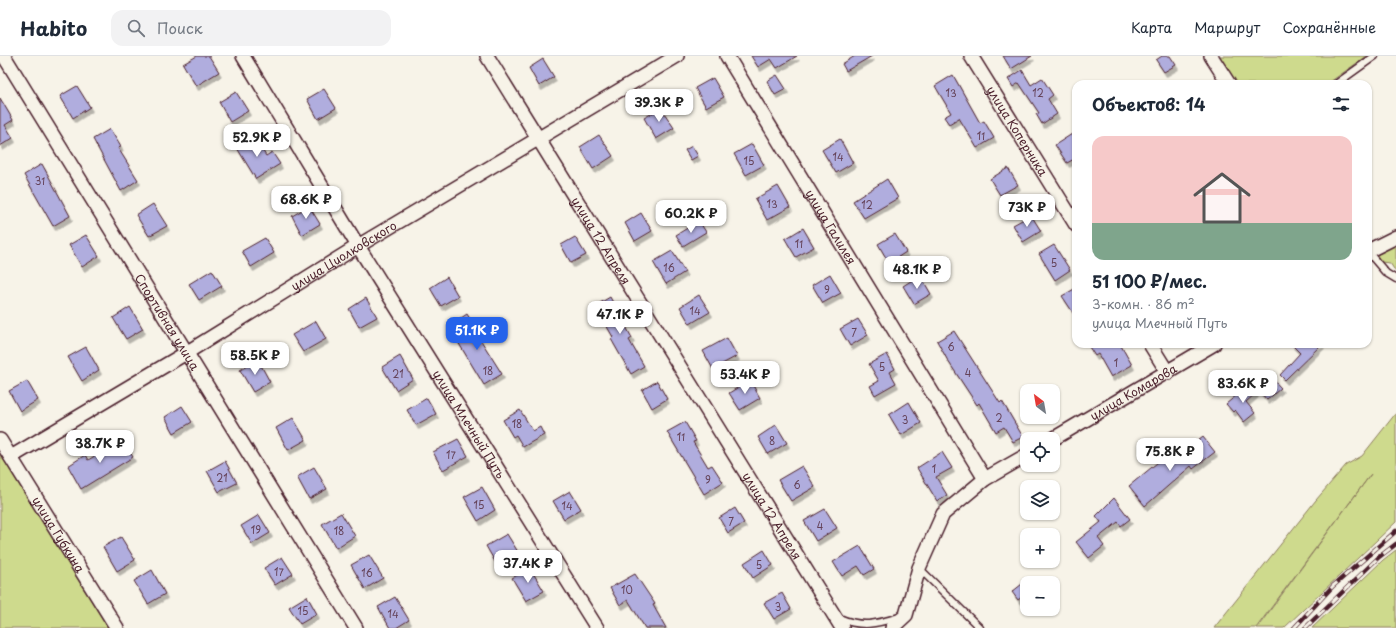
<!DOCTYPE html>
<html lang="ru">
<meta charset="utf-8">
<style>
body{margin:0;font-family:"Playpen Sans",sans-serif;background:#f2f2f3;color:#1f2937;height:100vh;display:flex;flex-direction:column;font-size:15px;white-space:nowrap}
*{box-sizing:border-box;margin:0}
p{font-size:13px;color:#747a83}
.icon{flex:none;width:22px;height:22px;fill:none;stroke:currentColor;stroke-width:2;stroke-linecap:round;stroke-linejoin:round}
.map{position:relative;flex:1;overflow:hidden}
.sheet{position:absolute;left:1072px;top:24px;width:300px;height:268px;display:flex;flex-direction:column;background:#fff;border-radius:12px;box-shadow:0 1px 3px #0004}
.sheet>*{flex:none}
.needle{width:26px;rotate:329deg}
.controls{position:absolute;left:1020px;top:328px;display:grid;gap:8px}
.controls a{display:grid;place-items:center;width:40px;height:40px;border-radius:8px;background:#fff;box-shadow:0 1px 3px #0004;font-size:20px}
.price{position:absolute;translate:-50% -34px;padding:0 9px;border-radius:8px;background:#fff;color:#222;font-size:13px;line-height:26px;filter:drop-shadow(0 1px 2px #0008)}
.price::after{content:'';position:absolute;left:50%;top:24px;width:12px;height:9px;margin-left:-6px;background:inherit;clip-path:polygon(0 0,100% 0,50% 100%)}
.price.current{background:#2563eb;color:#fff}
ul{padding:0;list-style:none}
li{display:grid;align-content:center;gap:8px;height:212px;padding:0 20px}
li+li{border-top:1px solid #e0e1e3}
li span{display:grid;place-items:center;height:124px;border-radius:12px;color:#555}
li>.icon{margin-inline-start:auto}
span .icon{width:72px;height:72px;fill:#fffc;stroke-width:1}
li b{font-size:17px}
h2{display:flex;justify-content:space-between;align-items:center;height:48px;padding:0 20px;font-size:17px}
header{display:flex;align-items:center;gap:24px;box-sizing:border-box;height:56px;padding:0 20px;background:#fff;border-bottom:1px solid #e0e1e3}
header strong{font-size:19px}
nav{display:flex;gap:22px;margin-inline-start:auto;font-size:14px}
.search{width:280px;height:36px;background:#f2f2f3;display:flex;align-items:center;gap:10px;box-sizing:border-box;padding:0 14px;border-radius:12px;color:#747a83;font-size:15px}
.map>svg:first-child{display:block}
.green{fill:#ceda8d;stroke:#8c7c5c}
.building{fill:#b0adde;stroke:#4a1f2b;filter:url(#shadow)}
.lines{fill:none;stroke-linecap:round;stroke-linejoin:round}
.service-casing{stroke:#4a1f2b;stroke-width:9}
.minor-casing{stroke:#4a1f2b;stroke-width:16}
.service{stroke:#f7f3e8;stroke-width:6}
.minor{stroke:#f7f3e8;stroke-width:13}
.rail-casing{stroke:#4a1f2b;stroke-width:4.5}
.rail{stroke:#f7f3e8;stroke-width:3;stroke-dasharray:9;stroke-linecap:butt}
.labels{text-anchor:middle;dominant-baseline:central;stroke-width:3;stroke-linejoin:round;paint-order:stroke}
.number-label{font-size:10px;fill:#644258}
.street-label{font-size:12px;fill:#4a1f2b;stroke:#f7f3e8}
</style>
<header>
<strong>Habito</strong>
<div class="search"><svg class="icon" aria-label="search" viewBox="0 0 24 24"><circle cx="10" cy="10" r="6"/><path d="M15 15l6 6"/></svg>Поиск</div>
<nav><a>Карта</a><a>Маршрут</a><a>Сохранённые</a></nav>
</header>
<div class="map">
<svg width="1396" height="572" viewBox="0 0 1396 572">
<defs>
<filter id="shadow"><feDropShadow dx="2.5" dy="4.5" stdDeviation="0" flood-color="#0004"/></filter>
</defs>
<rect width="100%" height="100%" fill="#f7f3e8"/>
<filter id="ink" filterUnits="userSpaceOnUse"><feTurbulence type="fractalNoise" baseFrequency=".025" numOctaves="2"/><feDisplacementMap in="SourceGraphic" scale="8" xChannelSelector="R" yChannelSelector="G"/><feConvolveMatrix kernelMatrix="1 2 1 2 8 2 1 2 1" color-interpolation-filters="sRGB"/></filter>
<g filter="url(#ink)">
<path class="green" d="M1216,0H1367L1327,28H1233Z
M1396,187V216L1390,207L1381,206L1377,199Z
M1396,357V466L1284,572H1257L1371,418L1256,572H1214L1316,444L1346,409L1362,400Z
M0,398L108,572H0Z
M1396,494V572H1312L1383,504Z"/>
<path class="building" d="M197,0H209L219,16L196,30L183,8Z
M751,0H797L777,12L771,3L758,11Z
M855,0H872L846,15L842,8Z
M1003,0H1032L1011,13Z
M1162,0H1170L1176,9L1164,16L1156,4Z
M543,3L554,21L539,30L529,12Z
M1022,14L1031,29L1042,22L1053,39L1048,43L1057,58L1042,68L1036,58L1039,57L1019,27L1013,31L1008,23Z
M777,19L786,33L775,39L767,25Z
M953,19L980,67L984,65L994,82L977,92L959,62L949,68L944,61L951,57L935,30Z
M713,22L724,41L706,51L695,32Z
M77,30L90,51L73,62L60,40Z
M324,33L336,52L318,63L307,43Z
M236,36L248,55L230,66L219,46Z
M0,42L13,64L5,69L13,82L0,90Z
M661,52L674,72L656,83L644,62Z
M110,73L121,91L118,92L138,124L121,135L93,83Z
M1072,78L1076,83V102L1067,107L1055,89Z
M599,79L613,100L593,113L580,91Z
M254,81L266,100L272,96L280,108L256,123L237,92Z
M840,83L853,107L836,117L822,94Z
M752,88L764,109L746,119L734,98Z
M692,90L698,100L691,104L685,94Z
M42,108L70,160L53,170L24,119Z
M1008,112L1018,129L1000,139L990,123Z
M887,123L898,142L864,162L853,145Z
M778,130L790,151L767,164L755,143Z
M153,148L167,170L149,180L136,159Z
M309,150L320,168L302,179L292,160Z
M641,157L652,175L635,185L625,167Z
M1031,159L1041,175L1023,186L1013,169Z
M699,165L706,176L683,190L676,179Z
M803,172L814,191L796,201L785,183Z
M895,178L906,196L889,207L878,188Z
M86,179L99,200L82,211L69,189Z
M575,181L586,199L571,207L561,189Z
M265,182L274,197L251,211L242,195Z
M1054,189L1070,214L1055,224L1039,198Z
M672,195L685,216L666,228L653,206Z
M212,214L222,230L199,244L189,228Z
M830,218L841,237L823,247L812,229Z
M920,219L931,238L914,248L903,230Z
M447,221L458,240L441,250L430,232Z
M1076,232V261L1062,240Z
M699,239L710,256L690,268L680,251Z
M610,241L632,282L629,284L644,310L631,318L611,283L613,281L595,250Z
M366,242L377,261L359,271L349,253Z
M130,251L143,273L126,283L113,262Z
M467,258L472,266L470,267L502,318L484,329L455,281L462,277L455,266Z
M858,263L868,279L850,290L840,273Z
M316,265L326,283L303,296L292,279Z
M954,275L1000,347L1002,345L1023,381L1013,386L1004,371L996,376L979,347L977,349L948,305L937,285Z
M727,282L737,300L713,313L703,295Z
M1094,288H1120L1132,309L1111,321L1098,298L1095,300L1089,291Z
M1291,288H1322L1285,324L1280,319L1300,297Z
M86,291L99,314L82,325L68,301Z
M887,298L895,313L890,316L896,327L875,339L870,330L879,325L869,308Z
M400,300L413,323L396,334L382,311Z
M258,304L270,326L253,336L240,314Z
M1267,317L1281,332L1267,344L1254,329Z
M750,324L760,342L740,354L729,337Z
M27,325L38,344L20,355L9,335Z
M657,325L667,343L652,352L642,334Z
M1249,329L1256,337L1246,346L1255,357L1244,366L1235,354L1233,356L1226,348Z
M427,342L436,358L416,369L407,354Z
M909,346L921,367L901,379L889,359Z
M182,350L192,366L174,377L165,361Z
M520,354L533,375L540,371L544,379L523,391L516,379L513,381L503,364Z
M293,362L306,384L288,394L276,372Z
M685,366L696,385L693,386L708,411L712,409L723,426L704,438L667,376Z
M776,369L787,387L768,398L758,381Z
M1203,381L1215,396L1193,413L1191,410L1145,450L1129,430L1163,402L1168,409Z
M458,383L468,400L443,414L433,396Z
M122,384L133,401L81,433L68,410L85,399L88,404Z
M942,396L952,412L936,421L947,439L937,445L917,412Z
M225,405L237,427L219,436L207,415Z
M802,410L815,431L791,445L778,424Z
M314,411L327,433L309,443L297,421Z
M482,431L495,454L478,465L464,441Z
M570,435L581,453L564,463L553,445Z
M1114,442L1130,463L1121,470L1118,466L1098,482L1104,490L1089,502L1076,486L1101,466L1096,460Z
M735,452L744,467L728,477L719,462Z
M825,453L837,472L816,485L804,465Z
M341,457L355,480L336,492L322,468Z
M259,459L270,477L252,488L241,470Z
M507,478L518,496L497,509L486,490Z
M121,481L135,504L117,515L103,491Z
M860,490L874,513L864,519L858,510L842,520L833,506Z
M764,494L773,509L753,522L744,507Z
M369,499L383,522L365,533L351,509Z
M282,501L293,518L275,529L264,512Z
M530,512L544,535L526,545L512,522Z
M152,514L165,538L148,548L134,525Z
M635,518L655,548L653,549L666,572H645L628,544L620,549L610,532Z
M1027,524V537L1018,544L1012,536Z
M782,537L791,553L774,563L764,547Z
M307,540L317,558L300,568L289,551Z
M395,541L409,564L396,572H390L378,551Z"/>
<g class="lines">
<g class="service-casing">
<path id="service" d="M1336,28L1375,0
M1368,196L1386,217L1396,223
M919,512L980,572
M839,562C862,572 876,568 899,561"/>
</g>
<g class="minor-casing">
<g id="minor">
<path id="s1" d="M4,0L356,572"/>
<path id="s2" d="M243,0L358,190L597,572"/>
<path id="s3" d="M487,0L842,572"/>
<path id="s4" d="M727,0L985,423"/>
<path id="s5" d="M971,0L1076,169"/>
<path d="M1211,0L1229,28"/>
<path d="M1368,195L1396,181"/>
<path d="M1150,288L1168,317"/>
<path id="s6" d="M1053,383L1214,288"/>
<path id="s7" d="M0,384L117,572"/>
<path id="s8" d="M11,401L186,297L358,190L677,0"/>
<path d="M892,572L906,559L919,512L943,458L985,423L1027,399"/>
</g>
</g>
<use href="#service" class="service"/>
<use href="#minor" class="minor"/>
<g class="rail-casing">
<path id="rail" d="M1294,572L1333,530L1396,475
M1305,572L1379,501L1396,488"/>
</g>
<use href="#rail" class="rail"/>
</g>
</g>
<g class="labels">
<g class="number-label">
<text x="951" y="36">13</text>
<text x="1038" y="36">12</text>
<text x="981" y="79">11</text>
<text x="838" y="100">14</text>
<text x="749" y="104">15</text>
<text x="40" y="124">31</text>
<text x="772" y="147">13</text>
<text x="867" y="148">12</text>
<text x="799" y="187">11</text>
<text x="1054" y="206">5</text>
<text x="669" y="211">16</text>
<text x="827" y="233">9</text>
<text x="695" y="254">14</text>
<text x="854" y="276">7</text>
<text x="951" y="290">6</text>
<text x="1116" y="306">1</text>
<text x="882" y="310">5</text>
<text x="488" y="314">18</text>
<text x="968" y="316">4</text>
<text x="398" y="317">21</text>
<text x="999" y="361">2</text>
<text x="905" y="363">3</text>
<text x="517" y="367">18</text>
<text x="681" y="380">11</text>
<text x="772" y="384">8</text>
<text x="451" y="398">17</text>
<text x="934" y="412">1</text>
<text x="222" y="421">21</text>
<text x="708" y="423">9</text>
<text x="797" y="428">6</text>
<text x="479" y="448">15</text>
<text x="567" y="449">14</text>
<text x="731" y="465">7</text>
<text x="820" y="469">4</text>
<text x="256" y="473">19</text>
<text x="339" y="474">18</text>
<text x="759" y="508">5</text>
<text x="279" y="515">17</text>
<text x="367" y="516">16</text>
<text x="627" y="533">10</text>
<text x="778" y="550">3</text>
<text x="303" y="554">15</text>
<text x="393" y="557">14</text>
</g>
<g class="street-label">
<text stroke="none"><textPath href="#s5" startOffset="88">улица Коперника</textPath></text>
<text stroke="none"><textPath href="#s4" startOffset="200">улица Галилея</textPath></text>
<text stroke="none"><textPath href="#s3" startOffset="217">улица 12 Апреля</textPath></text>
<text stroke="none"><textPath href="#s8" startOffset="389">улица Циолковского</textPath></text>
<text stroke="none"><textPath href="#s1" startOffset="312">Спортивная улица</textPath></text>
<text stroke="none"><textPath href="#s6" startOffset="93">улица Комарова</textPath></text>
<text stroke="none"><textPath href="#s2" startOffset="432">улица Млечный Путь</textPath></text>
<text stroke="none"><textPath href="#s3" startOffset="541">улица 12 Апреля</textPath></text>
<text stroke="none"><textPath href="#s7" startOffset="111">улица Губкина</textPath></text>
</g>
</g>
</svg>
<div class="controls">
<a><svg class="needle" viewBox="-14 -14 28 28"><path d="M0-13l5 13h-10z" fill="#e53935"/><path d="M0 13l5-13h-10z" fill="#747a83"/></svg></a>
<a><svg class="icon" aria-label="locate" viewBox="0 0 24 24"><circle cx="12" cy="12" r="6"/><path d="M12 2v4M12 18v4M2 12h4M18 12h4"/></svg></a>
<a><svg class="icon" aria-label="layers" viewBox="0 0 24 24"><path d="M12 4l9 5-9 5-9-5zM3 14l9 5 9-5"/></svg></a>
<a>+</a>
<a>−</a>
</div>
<b class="price" style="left:659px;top:67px">39.3K ₽</b>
<b class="price" style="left:257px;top:102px">52.9K ₽</b>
<b class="price" style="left:306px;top:164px">68.6K ₽</b>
<b class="price" style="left:1027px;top:172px">73K ₽</b>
<b class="price" style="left:691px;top:178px">60.2K ₽</b>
<b class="price" style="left:917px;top:234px">48.1K ₽</b>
<b class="price" style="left:620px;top:279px">47.1K ₽</b>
<b class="price current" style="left:477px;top:295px">51.1K ₽</b>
<b class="price" style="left:255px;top:320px">58.5K ₽</b>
<b class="price" style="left:745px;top:339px">53.4K ₽</b>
<b class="price" style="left:1243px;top:348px">83.6K ₽</b>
<b class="price" style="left:100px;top:408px">38.7K ₽</b>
<b class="price" style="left:1170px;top:416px">75.8K ₽</b>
<b class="price" style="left:528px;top:528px">37.4K ₽</b>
<section class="sheet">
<h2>Объектов: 14<svg class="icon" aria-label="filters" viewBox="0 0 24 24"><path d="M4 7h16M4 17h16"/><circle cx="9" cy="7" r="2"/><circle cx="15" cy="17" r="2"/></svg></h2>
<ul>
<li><span style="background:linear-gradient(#f6c9c9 70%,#7fa58c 0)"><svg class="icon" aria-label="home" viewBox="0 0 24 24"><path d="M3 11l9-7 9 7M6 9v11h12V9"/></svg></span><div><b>51 100 ₽/мес.</b><p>3-комн. · 86 m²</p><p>улица Млечный Путь</p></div></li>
</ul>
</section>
</div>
